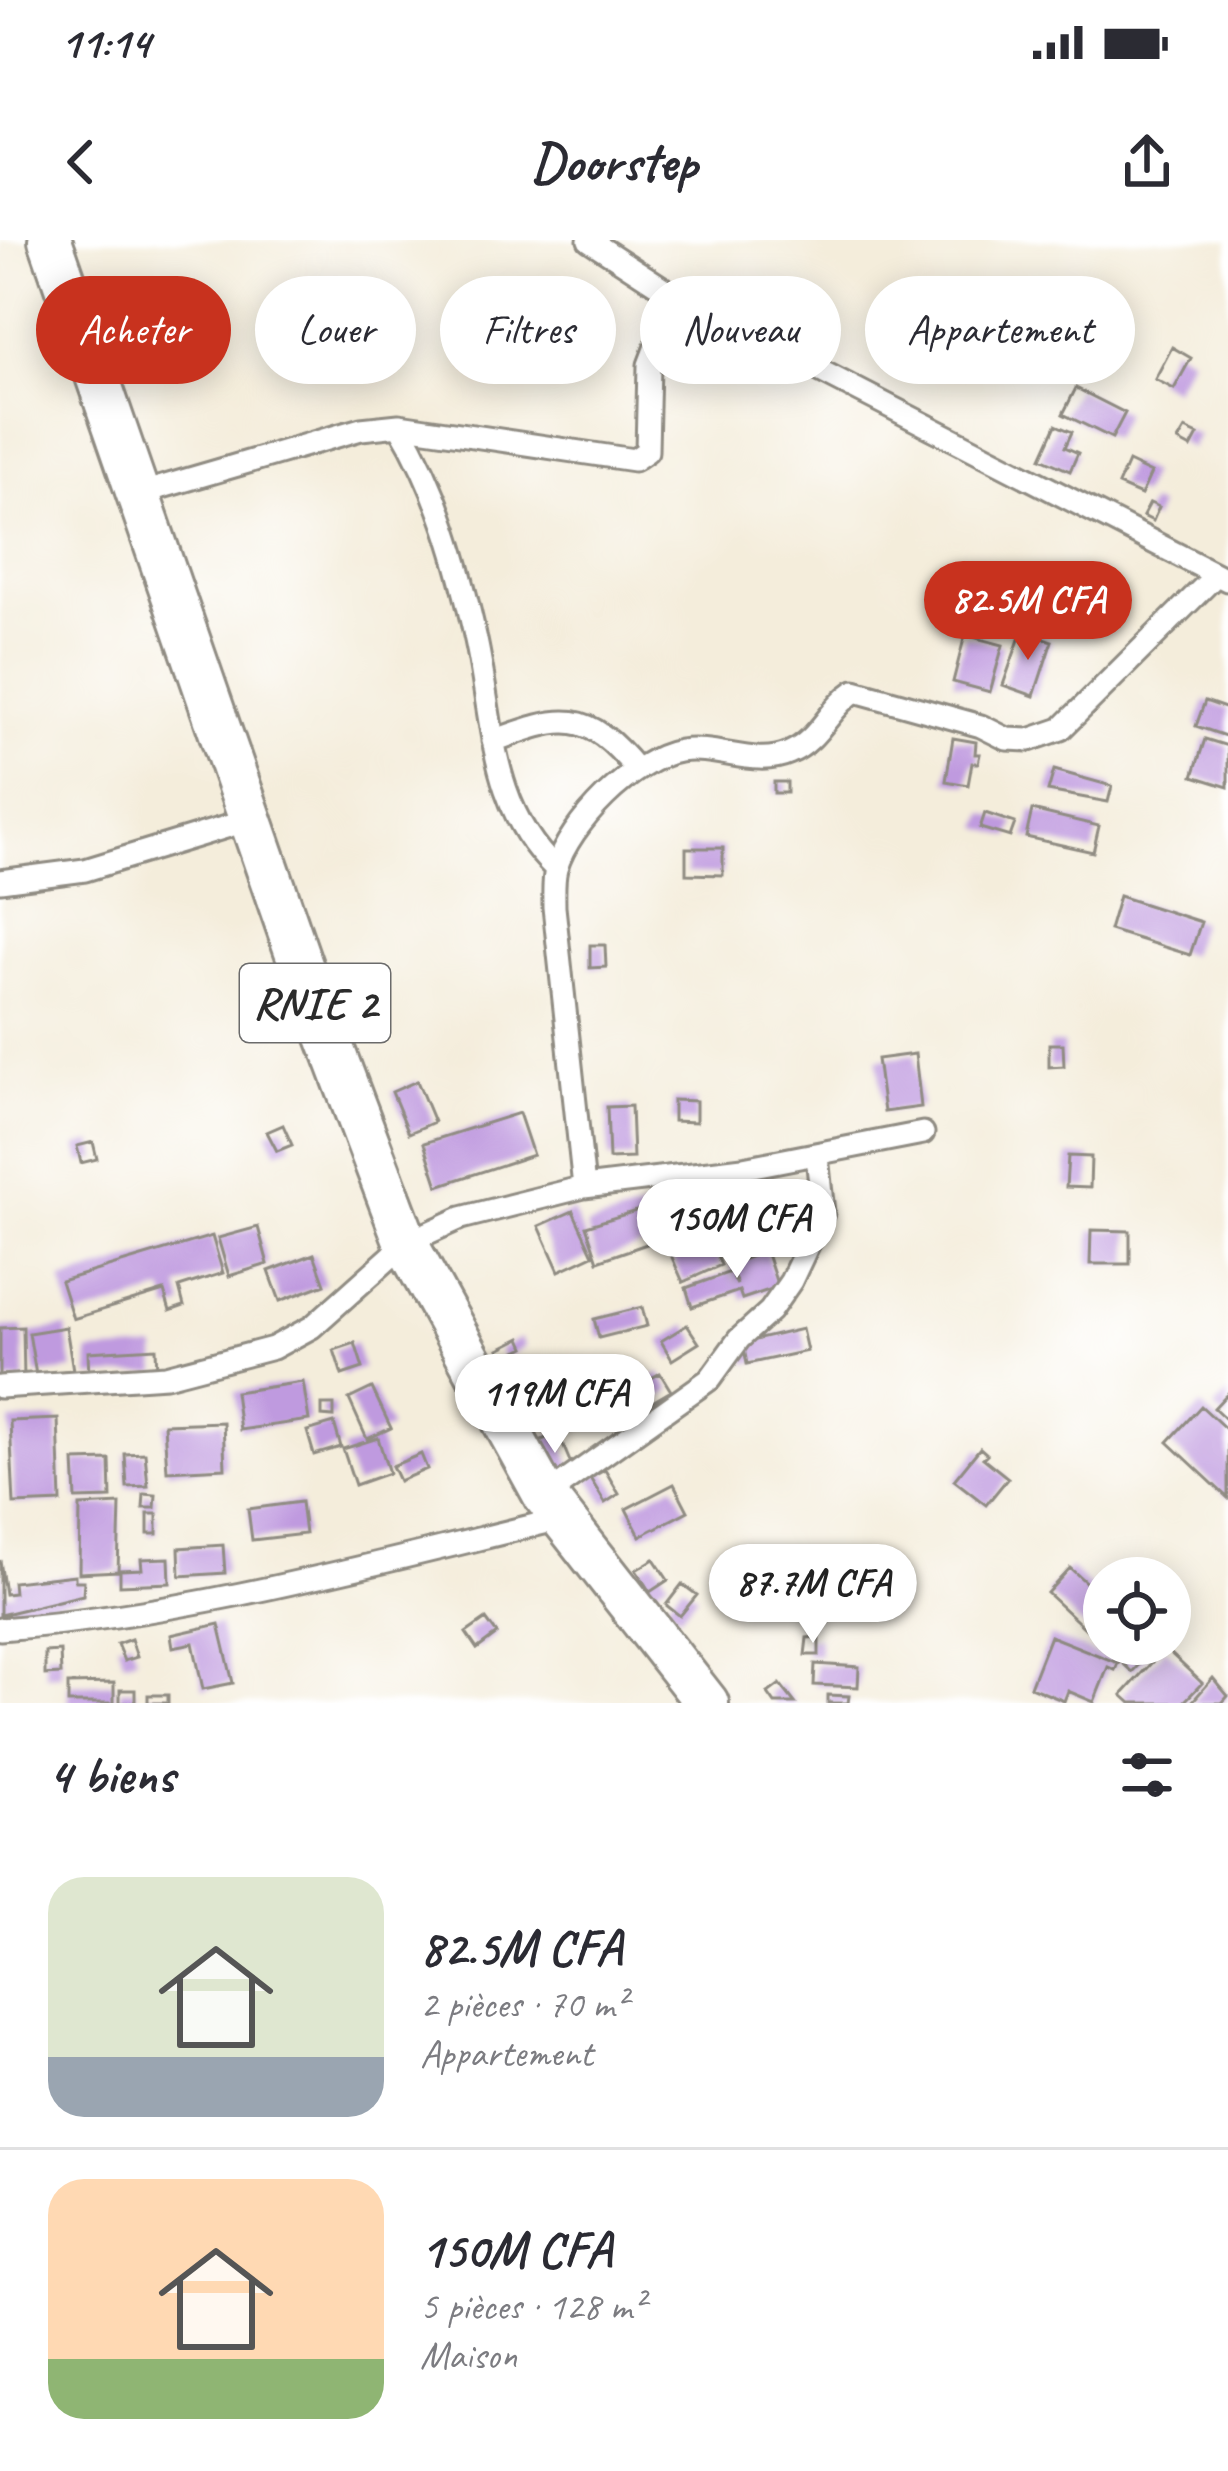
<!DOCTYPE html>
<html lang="fr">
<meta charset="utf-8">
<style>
body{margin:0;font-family:Caveat,sans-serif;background:#f7f7f7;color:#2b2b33;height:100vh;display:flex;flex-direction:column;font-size:45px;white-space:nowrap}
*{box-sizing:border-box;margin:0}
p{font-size:39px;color:#7c7c81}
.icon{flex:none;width:66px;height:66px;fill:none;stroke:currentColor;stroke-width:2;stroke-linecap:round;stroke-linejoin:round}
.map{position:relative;height:1463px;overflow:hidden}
.sheet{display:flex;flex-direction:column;background:#fff;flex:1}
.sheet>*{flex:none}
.banner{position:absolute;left:36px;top:36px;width:1158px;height:108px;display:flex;gap:24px}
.fabs{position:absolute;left:1083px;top:1317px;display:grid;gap:24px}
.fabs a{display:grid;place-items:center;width:108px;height:108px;border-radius:50%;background:#fff;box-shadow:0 6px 30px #0003;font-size:60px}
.price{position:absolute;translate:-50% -102px;padding:0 27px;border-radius:42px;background:#fff;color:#222;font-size:39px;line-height:78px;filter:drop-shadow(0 3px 6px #0008)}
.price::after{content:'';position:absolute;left:50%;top:72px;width:36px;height:27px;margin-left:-18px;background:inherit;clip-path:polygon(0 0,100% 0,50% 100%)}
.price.selected{background:#c8321e;color:#fff}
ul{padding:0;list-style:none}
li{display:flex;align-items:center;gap:36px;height:300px;padding:0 48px}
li+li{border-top:3px solid #e1e1e2}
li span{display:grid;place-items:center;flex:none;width:336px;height:240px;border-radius:36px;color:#555}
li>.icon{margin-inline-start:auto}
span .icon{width:144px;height:144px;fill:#fffc;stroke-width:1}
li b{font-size:51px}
h2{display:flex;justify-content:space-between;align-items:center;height:144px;padding:0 48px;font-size:51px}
.pill{padding:0 42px;border-radius:54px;background:#fff;box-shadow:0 6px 30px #0003;font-size:42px;line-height:108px}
.pill.selected{background:#c8321e;color:#fff}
.status{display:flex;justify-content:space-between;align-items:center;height:84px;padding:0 60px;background:#fff;direction:ltr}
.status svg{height:33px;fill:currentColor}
header{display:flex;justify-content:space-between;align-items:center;height:156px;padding:0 48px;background:#fff;font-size:54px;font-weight:600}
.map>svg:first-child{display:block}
.building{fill:#bf9adf}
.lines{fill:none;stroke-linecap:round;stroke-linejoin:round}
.street-casing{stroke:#908c83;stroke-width:27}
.highway-casing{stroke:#908c83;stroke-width:48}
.street{stroke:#fff;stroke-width:21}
.highway{stroke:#fff;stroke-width:42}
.labels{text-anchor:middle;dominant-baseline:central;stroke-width:12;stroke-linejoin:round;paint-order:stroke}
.shield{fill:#fff;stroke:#6b6b6b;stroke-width:3}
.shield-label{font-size:45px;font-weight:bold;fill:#2b2b2b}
</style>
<div class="status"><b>11:14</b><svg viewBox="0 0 49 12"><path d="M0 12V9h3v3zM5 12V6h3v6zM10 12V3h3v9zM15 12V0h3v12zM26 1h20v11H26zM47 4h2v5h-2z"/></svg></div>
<header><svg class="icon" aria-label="back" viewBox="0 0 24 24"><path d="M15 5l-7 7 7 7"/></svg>Doorstep<svg class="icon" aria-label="share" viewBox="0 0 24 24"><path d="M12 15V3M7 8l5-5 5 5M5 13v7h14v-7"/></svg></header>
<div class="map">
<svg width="1228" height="1463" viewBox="0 0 1228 1463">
<rect width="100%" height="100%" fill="#fff"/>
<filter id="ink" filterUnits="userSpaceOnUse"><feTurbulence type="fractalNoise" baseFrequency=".00833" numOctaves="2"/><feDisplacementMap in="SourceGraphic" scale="24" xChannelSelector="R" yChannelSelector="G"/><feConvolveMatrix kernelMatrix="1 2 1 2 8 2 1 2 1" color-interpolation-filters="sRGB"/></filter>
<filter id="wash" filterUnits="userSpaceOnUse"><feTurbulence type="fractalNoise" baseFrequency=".004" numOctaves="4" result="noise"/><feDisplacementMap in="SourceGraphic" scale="48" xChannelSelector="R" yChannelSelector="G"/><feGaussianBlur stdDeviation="2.7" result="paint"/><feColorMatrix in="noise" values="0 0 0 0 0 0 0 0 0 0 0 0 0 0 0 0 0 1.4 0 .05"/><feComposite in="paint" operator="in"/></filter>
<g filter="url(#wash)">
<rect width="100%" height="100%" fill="#f4eddb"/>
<g id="blocks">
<path class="building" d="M1172,107L1191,118L1174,149L1155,139Z
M1076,148L1125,173L1112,198L1063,174Z
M1056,185L1072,192L1065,207L1078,213L1070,231L1041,218Z
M1185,189L1198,195L1191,208L1178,201Z
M1128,222L1151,233L1141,255L1118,245Z
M1150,263L1159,267L1153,281L1143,276Z
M1022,391L1052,401L1034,456L1003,445Z
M965,395L1003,405L990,452L953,442Z
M1205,461L1228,469V497L1196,486Z
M953,498L976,502L975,514H980L978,523H972L968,545L946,541Z
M1205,499L1228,506V547L1193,536Z
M1054,530L1112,546L1108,562L1048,551Z
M774,542H787V553H774Z
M1032,570L1099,586L1093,612L1026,597Z
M985,573L1015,583L1010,597L980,588Z
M686,608H723V635L686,634Z
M1119,656L1201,682L1190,715L1109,690Z
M590,705H605L606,727L590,728Z
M1049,804H1063L1064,826L1049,827Z
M915,814L921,867L884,872L877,819Z
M417,841L434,882L409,893L392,852Z
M673,860L696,861V882L673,881Z
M631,866L633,918L609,919L607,867Z
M519,873L533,915L438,946L424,903Z
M283,885L292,905L277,911L267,892Z
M93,902L97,919L81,923L77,906Z
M1068,916L1091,917L1090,948L1066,947Z
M649,967L661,999L598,1021L586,986Z
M573,971L593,1015L559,1031L539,986Z
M700,977L721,1025L683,1042L662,995Z
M258,987L268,1024L229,1036L218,998Z
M1091,990L1130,991V1024H1090Z
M212,996L223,1033L179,1047L184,1066L170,1071L164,1051L73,1079L61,1041Z
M766,1011L778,1047L742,1059L739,1051L692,1067L686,1048L730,1032L737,1045L730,1024Z
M314,1014L325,1044L280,1061L269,1031Z
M642,1067L647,1086L599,1098L594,1079Z
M687,1085L699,1103L672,1120L661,1101Z
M23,1087L24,1140L0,1141V1088Z
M66,1087L73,1130L36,1135L29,1093Z
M802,1089L807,1111L747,1124L743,1103Z
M521,1098L525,1107L503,1118L499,1109Z
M355,1103L363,1128L342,1135L334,1110Z
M156,1108L157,1133L89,1137L88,1112Z
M518,1123L524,1140L513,1145L507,1130Z
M660,1133L671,1151L625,1178L615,1160Z
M303,1142L309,1180L240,1190L235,1152Z
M526,1142L531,1151L515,1159L510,1150Z
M372,1148L391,1188L367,1199L349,1159Z
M539,1153L545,1165L513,1181L506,1169Z
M1228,1153V1181L1214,1168Z
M322,1165H334V1177L322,1176Z
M1201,1166L1228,1191V1258L1168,1202Z
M58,1179L61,1262L14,1264L10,1181Z
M223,1182L225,1228L167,1231L164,1184Z
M334,1183L341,1207L314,1215L307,1191Z
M558,1193L573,1229L552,1238L537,1202Z
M378,1198L389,1233L355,1245L343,1209Z
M980,1208L987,1214L983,1218L1008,1238L986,1265L954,1240Z
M145,1213L148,1246L127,1247L125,1214Z
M421,1214L427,1229L399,1241L392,1226Z
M110,1220L111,1258L76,1259L74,1221Z
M605,1230L619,1254L605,1263L590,1238Z
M674,1244L688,1271L640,1296L626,1269Z
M144,1254L156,1255L155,1268H143Z
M301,1262L305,1294L252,1300L248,1269Z
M120,1264L118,1331L79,1333L80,1266Z
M148,1274H157V1294H148Z
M223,1305L225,1333L180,1336L179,1308Z
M169,1318L170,1343L120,1345V1330L142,1329L141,1319Z
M654,1319L668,1340L650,1352L636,1330Z
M0,1320L5,1354L14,1353L13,1342L75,1335V1341H84L83,1355L0,1375Z
M1129,1324L1145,1338H1116Z
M1070,1328L1104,1359V1404L1156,1407L1132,1432L1047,1353Z
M682,1344L697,1355L680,1376L666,1365Z
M486,1379L497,1394L477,1409L466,1393Z
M219,1384L233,1443L203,1449L193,1403L173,1407L171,1395Z
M1050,1396L1118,1423L1115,1430L1108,1427L1094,1462L1068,1451L1064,1461L1030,1447Z
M819,1397V1415H805L807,1398Z
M131,1399L137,1417L124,1421L117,1404Z
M1165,1408L1202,1443L1183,1463H1131L1122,1455Z
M60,1411L61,1434L45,1435V1412Z
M815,1424L859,1427L858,1447L814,1445Z
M1213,1438L1228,1456L1222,1463H1191Z
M114,1443V1463H68V1444Z
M780,1444L795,1463H775L768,1453Z
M120,1450H135V1463H120Z
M148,1455H168V1463H148Z
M828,1455L849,1456L848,1463H828Z"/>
</g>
</g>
<g filter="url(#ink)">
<use href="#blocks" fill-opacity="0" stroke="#908c83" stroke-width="3"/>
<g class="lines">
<g class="street-casing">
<path id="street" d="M589,0L675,56L1227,340
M399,185C439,252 459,323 476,400C494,483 490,567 556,629
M138,254L361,189L399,185L634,220L647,211L649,125L675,56
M493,501C564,475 586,468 637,530
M0,641L85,630L249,580
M584,947L554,667C554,655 553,640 556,629C569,584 633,519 680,511C717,505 755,528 789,513C820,500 828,469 855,451L981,486L1007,499L1029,500L1061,489L1216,335
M0,1147L166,1136L273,1108L312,1087L406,1003L461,978L584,947L743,928L923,893
M545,1256L710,1139L739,1099L770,1071L791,1041L823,973L817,916
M0,1389C189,1375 377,1323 560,1279"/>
</g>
<g class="highway-casing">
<path id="highway" d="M50,0L302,728L406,1003L545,1256L707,1463"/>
</g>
<use href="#street" class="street"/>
<use href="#highway" class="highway"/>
</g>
</g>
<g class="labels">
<rect class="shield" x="240" y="724" width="150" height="78" rx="9"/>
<g class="shield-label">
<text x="315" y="763">RNIE 2</text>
</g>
</g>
</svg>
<div class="fabs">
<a><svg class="icon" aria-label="locate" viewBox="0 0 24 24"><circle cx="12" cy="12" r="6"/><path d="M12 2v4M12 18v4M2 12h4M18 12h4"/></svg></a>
</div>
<b class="price selected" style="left:1028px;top:423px">82.5M CFA</b>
<b class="price" style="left:737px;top:1041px">150M CFA</b>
<b class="price" style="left:555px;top:1216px">119M CFA</b>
<b class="price" style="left:813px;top:1406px">87.7M CFA</b>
<div class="banner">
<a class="pill selected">Acheter</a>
<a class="pill">Louer</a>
<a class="pill">Filtres</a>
<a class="pill">Nouveau</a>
<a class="pill">Appartement</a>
</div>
</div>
<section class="sheet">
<h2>4 biens<svg class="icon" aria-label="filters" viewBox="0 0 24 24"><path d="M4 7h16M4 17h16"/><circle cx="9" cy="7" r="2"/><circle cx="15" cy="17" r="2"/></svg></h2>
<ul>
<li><span style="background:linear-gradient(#dfe7d0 75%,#9aa5b1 0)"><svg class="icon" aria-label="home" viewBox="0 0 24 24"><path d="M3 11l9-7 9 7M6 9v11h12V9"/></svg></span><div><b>82.5M CFA</b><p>2 pièces · 70 m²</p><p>Appartement</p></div></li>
<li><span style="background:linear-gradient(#ffd9b3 75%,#8fb573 0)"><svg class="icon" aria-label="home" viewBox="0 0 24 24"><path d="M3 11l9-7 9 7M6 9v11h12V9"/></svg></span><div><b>150M CFA</b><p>5 pièces · 128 m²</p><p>Maison</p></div></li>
</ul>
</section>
